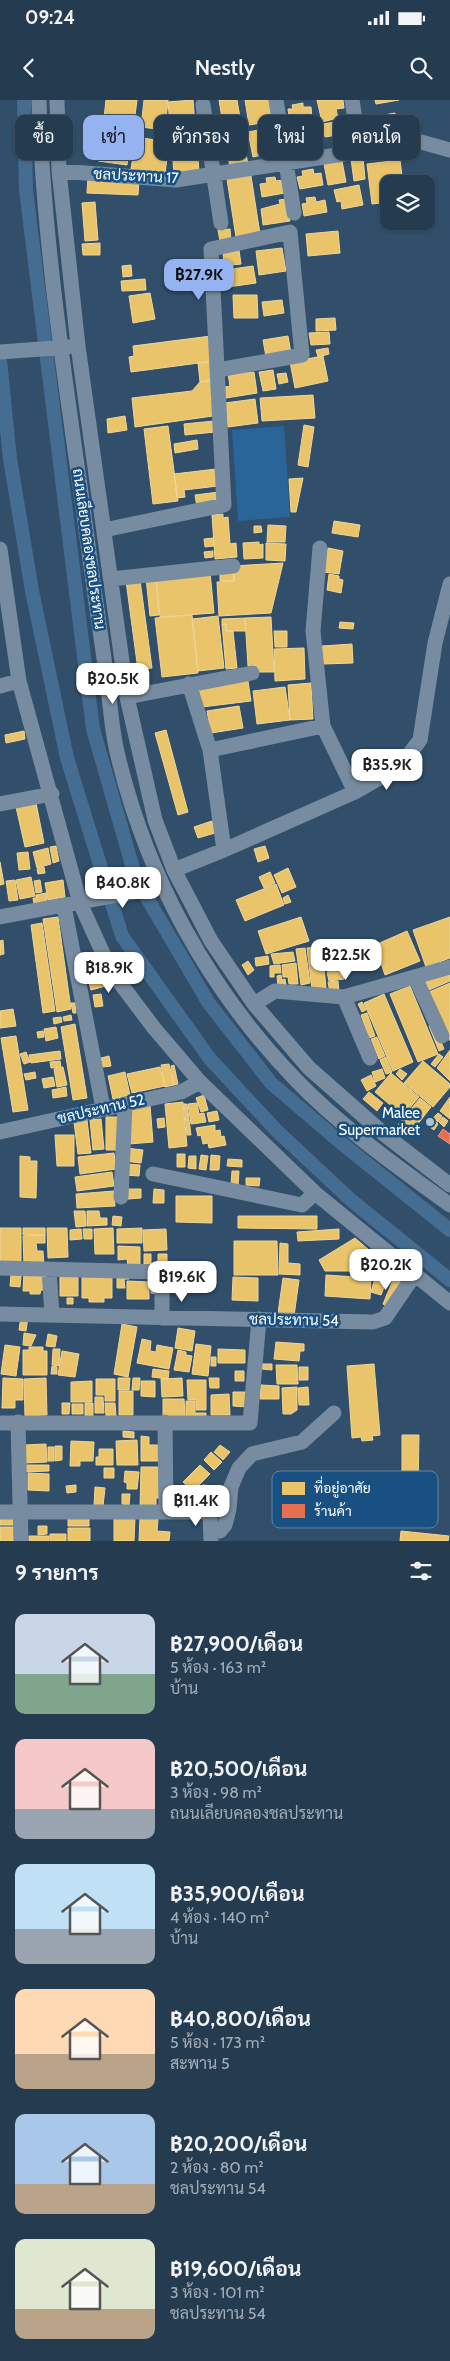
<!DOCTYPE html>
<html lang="th">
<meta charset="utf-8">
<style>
body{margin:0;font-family:Cabin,Sarabun,sans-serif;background:#31465a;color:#f1f3f6;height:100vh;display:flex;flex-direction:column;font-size:19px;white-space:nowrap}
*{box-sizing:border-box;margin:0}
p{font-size:16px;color:#a3adb7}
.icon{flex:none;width:28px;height:28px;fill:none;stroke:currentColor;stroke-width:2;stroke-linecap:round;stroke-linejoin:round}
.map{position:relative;height:1441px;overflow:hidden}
.drawer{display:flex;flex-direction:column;background:#253b50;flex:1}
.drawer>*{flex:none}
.guide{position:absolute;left:15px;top:15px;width:420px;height:45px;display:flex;gap:10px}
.fabs{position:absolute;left:380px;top:75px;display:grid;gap:10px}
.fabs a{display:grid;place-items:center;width:55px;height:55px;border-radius:10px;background:#253b50;box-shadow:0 1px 4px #0004,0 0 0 1px #425567;font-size:25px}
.price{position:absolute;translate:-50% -42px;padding:0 11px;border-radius:10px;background:#fff;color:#222;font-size:16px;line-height:32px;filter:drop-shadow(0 1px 2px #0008)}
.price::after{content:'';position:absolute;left:50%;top:30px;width:15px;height:11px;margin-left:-8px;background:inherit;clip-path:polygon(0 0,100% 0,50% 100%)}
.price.on{background:#95b2f1;color:#111}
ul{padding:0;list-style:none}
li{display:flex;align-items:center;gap:15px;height:125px;padding:0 15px}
li span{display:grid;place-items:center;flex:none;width:140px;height:100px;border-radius:10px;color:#555}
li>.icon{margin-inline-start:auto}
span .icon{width:60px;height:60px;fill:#fffc;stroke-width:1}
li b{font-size:21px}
h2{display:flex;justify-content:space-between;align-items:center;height:60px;padding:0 15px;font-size:21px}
.chip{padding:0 18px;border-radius:10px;background:#253b50;box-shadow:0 1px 4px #0004,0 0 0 1px #425567;font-size:18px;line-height:45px}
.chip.on{background:#95b2f1;color:#111}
.status{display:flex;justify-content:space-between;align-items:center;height:35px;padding:0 25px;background:#253b50;direction:ltr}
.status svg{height:14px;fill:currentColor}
header{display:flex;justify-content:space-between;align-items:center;height:65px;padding:0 15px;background:#253b50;font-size:22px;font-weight:600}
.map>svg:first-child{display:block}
.green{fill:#296598}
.homes{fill:#e9c46a;stroke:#f0d697}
.shops{fill:#e76f51;stroke:#ee9a85}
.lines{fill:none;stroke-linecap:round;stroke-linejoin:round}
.canal{stroke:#456d91;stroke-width:14}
.minor{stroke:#778ca0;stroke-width:15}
.poi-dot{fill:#b7c1cb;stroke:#195082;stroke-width:2}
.labels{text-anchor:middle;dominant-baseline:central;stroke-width:5;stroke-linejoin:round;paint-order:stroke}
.street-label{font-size:15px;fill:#fff;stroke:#195082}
.poi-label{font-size:15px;fill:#fff;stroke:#195082;text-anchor:end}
.key{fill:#195082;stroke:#5e84a8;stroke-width:1}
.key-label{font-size:14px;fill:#fff}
</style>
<div class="status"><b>09:24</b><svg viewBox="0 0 49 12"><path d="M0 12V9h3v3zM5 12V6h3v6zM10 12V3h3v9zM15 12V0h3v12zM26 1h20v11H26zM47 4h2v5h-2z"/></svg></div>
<header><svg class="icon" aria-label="back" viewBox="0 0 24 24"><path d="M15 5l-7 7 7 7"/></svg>Nestly<svg class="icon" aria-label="search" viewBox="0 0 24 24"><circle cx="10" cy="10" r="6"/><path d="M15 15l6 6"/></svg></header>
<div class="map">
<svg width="450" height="1441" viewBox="0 0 450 1441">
<rect width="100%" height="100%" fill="#314f6a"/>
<path class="green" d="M284,326L290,417L238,421L232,330Z"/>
<path class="homes" d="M106,0H137L133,31L103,27Z
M144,0H168L165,30L141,27Z
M193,0L199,71L174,73L168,2Z
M219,0H237L248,65L230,68Z
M245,0H271L274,21L249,25Z
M317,0H343L344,8L336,9L338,18L322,22Z
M375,0H399L376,4Z
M303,3V7H311L312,19L290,23L288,9H293L292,5Z
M395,13L399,31L370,37L367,18Z
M347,20L349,33L325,37L323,24Z
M275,27L277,35L266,37L268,44L277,42L279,51L253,57L248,32Z
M308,31V36L314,35L317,48L296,51L294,38H299L298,33Z
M102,33L131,37L127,65L98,61Z
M136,37L169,42L165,74L131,69Z
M363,57L365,79L354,81L351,59Z
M400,60L403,84H389V102L372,104L367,64Z
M342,61L346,82L328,85L324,64Z
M313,69L314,74L321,73L323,85L300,89L297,77L303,76L302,71Z
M251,76L260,134L236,137L227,79Z
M88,77L139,79L138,95L87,93Z
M275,77L276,81L283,80L285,93L262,97L260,84L267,83L266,78Z
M359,85L363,105L342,109L341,101L337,102L334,90Z
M315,97L316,102L325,100L327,112L304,116L302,104L307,103L306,98Z
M286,99L290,121L263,125L261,109L280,104L279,100Z
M95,102L98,140L85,141L82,103Z
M230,129L231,140L220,141L218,130Z
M338,131L340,153L308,156L306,134Z
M100,143V155H83L82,144Z
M282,148L286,171L259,175L256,151Z
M239,150L241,164L224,166L223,151Z
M131,165L132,176L123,177L122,166Z
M253,166L256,183L221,188L219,171Z
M145,179L146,190L122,191L121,181Z
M150,193L155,219L133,223L129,196Z
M233,195H257L258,218H234Z
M282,200L284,213L264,216L262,202Z
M335,218L336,230L316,231V219Z
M329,232L330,244L311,245L309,233Z
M211,236L214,261L131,272L129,257L134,256L133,246Z
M288,236L291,253L266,257L263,240Z
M328,248L329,254L318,257L316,250Z
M323,256L328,281L295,288L290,262Z
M214,261L213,280L200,282L198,263Z
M273,270L276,289L263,291L259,272Z
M246,271L247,273L254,272L257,293L226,298L225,287L230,286L228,274Z
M286,273L288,282L279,284L277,274Z
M213,280V316L135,327L132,298L192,291L200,282Z
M313,295L315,318L262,321L260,298Z
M255,299L258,323L228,327L225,303Z
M125,316L127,330L108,333L107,319Z
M214,321L215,332L185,335L184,324Z
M304,325L314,327L308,367L298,365Z
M168,326L178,401L153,404L144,329Z
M197,340L198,349L175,353L174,344Z
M216,369L218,386L184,390L185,397L177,398L174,374Z
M303,378L296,412H291L289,379Z
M219,392L221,404L197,407L195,395Z
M223,414V418L228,417L230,444L236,443L237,457L215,459L212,415Z
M334,421L360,425L358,437L332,433Z
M268,425L286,426L285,442H267Z
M254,426H261L262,432L254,433Z
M213,438L214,446L205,447L204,439Z
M259,442V445L263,444V458L244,459L243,443Z
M266,443L286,444L285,461L266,460Z
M328,448L343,451L339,474L324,472Z
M213,451V457L205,458L204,452Z
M283,463L271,513L219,516L217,482L234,481L233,466Z
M220,470H234V481H220Z
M210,472L214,513L160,517L156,477Z
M329,474L339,476V479L343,480L341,493L327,490Z
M156,477L159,515L150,516L146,478Z
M140,480L152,568L138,570L126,481Z
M192,515L198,573L162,577L155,518Z
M218,516L224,568L198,571L192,519Z
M271,517L274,572H258L257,566H248L245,518Z
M245,518L246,531H226V524L222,525V519Z
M340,522L354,523L353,529L339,528Z
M226,524V531H233L237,568L226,569L222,525Z
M274,531H287V547H275Z
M352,544L353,563L323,564L322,546Z
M304,548L305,579L275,581L274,549Z
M248,581L251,601L202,607L199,587Z
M311,583L313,619L290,620L288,585Z
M285,587L290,620L257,624L253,591Z
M239,606L243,628L211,633L207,611Z
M166,630L188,712L178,715L155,633Z
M24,631L25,639L6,643L5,635Z
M36,703L44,743L25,747L16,707Z
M212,721L215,733L198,738L194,727Z
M56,746L59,761L53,763L50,747Z
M265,746L269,758L258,762L254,749Z
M48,748L51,764L37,768L33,752Z
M28,752L30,769L19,770L17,753Z
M0,762L4,784L0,785Z
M44,767L45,773L38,774L37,769Z
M288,768L296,787L282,793L274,775Z
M270,772L275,783L264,788L259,777Z
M31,777L35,796L20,799L16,780Z
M15,780L18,800L9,801L6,781Z
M40,780L42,792L36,793L34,781Z
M63,780L65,797L48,800L45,783Z
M276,784L284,805L245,821L236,800Z
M46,793L47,802L34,804L33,798H36V795Z
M288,795L291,802L285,804L283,798Z
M58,817L71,909L57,912L43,819Z
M301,817L309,841L266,854L258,831Z
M450,817V858L426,867L413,830Z
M42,823L55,911L43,913L31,825Z
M407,831L420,861L385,875L375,845Z
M3,840L4,854L0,855V841Z
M322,846L326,888L312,890L307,848Z
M343,847L346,867L326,870L323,849Z
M305,848L310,883L301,885L296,849Z
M293,852L295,861L274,864L271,854Z
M268,856L269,864L256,866L255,858Z
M248,861L254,870L248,875L242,865Z
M296,863L298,884H289L288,877H283L282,865Z
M280,865L281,873H274V877H270V866Z
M341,870L344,879L329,881L327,872Z
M102,871L106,886L91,890L87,875Z
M450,871V881L429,890L425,881Z
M281,875L282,880L285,879L286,885L278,886L277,876Z
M338,881L339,892L330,893L328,882Z
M450,883V941L429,892Z
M410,886L438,954L418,962L390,894Z
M101,894L103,906L95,907L93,895Z
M384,894L413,962L393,971L364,903Z
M362,902L366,910L362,912L358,904Z
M71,903H75L76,913H73Z
M13,909L16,926L0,928V911Z
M367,913L375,936L369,938L361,915Z
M71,915L72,920L64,921L63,917Z
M61,917L62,922L54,924L53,918Z
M75,924L87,998L73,1000L61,927Z
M434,924L444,949L439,951L429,926Z
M56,927L58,938L46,941L44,929Z
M43,931L44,937L38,938L37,932Z
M16,936L28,1010L13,1012L1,938Z
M377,937L385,956L379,959L371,939Z
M450,950V981L437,968Z
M60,951L61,959L31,963L29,955Z
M26,952L30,962L24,964L20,954Z
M439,954L443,957L435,967L431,964Z
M109,956L111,966L103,967L101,958Z
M386,957L392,972L386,974L380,960Z
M60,961L61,967L51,968L50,962Z
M423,961L450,984V987L433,1007L404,983Z
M169,964L174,985L165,987L161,965Z
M174,965L178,984L174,985L171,966Z
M63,967L67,985L57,987L54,969Z
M160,967L165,986L132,993L127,974Z
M382,969L385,978L375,982L372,972Z
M400,969L407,974L402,980L396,974Z
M35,972L36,978L26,980L24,974Z
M125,972L130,995L113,999L108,976Z
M391,973L419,997L403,1016L375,992Z
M371,975L376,986L367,991L361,980Z
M53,977L55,986L44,988L42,979Z
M66,987L67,996L53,998L52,990Z
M369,992L383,1003L377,1011L363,999Z
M204,995L208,1010L201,1012L196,998Z
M450,997V1019L440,1011Z
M420,998L431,1007L410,1034L398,1025Z
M183,1002L187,1046L169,1048L165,1004Z
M197,1003L199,1014L204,1013L206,1022L191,1024L188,1004Z
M184,1004H187L191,1035H187Z
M150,1005L153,1042L129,1044L126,1007Z
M217,1011L219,1020L209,1022L207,1013Z
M438,1013L442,1016L438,1022L433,1018Z
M106,1017H121V1050H106Z
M443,1017L448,1021L444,1027L439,1022Z
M164,1018L165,1027L158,1028L157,1019Z
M101,1019L104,1049L93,1050L90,1020Z
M432,1019L438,1024L434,1030L427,1025Z
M87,1020L91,1053L78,1054L74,1022Z
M215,1025V1031L220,1030L221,1037L224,1036L226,1045L209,1048L208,1043L203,1044L201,1035L198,1036L196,1028Z
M55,1035H74V1066H57Z
M126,1048L143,1050L141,1063L124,1061Z
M114,1053L116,1069L80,1074L78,1057Z
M177,1054H185V1067H177Z
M201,1055L208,1056L206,1070L199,1069Z
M211,1055L220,1056L219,1070H210Z
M20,1056L30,1057V1061H37L36,1098L20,1097Z
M189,1056H196V1069L188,1068Z
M228,1059L242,1060V1067L227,1066Z
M126,1064L140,1065L139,1076L125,1075Z
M232,1071H239L238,1086L231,1085Z
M112,1072L114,1086L77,1091L75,1077Z
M246,1078H260L259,1086L246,1085Z
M127,1089H141V1098L128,1099Z
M154,1089L164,1090V1103H153Z
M114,1091L115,1106L77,1108L76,1094Z
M176,1096H212V1123L176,1122Z
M74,1111H85L86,1126L76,1127Z
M87,1111H99L100,1118H107V1125L87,1126Z
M113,1116L122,1117L121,1126L112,1125Z
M238,1116H317V1129L238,1128Z
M0,1128H21V1163L0,1164Z
M23,1128H45V1135H23Z
M47,1128H67L68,1157L48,1158Z
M113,1128L114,1154H95L94,1129Z
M142,1128V1143H117V1129Z
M81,1129L82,1139L70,1140V1130Z
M83,1129H92V1139H84Z
M166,1129L167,1150L144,1151L143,1130Z
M339,1129V1139L298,1141L297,1132Z
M45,1135V1143H36L37,1151H43L44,1165H24L23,1136Z
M355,1138L377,1157L353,1171H325L319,1160Z
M234,1141H277L278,1175H234Z
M280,1143L288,1144V1163L300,1164V1175L279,1174Z
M118,1146L140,1147V1167H128L127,1159L118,1160Z
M144,1154H151V1164H144Z
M158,1154H167V1164H158Z
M387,1164L396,1168L391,1179L382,1175Z
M24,1172L46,1173V1190H41L40,1194H30V1191H23Z
M60,1174H78V1196H60Z
M11,1175L21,1176L20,1187L10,1186Z
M82,1175H112V1198H104V1202H89V1198H82Z
M129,1175V1179H124L125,1188H117V1176Z
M326,1175L371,1178L370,1199L325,1196Z
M395,1175L403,1179L390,1208L383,1204Z
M152,1176H159L158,1194L151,1193Z
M233,1177L258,1178V1201L232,1200Z
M283,1178L299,1180L294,1216L278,1213Z
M375,1178L386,1182L381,1195L371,1192Z
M127,1181L149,1182V1199H127Z
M67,1198H73V1204H67Z
M21,1216L28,1217L26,1231L19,1230Z
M122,1224L137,1227L128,1277L114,1274Z
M178,1228L195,1231L192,1251L175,1248Z
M24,1233L36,1235L31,1246L23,1245Z
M48,1234L57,1236L55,1247L46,1246Z
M142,1239L151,1241L150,1251L156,1252L157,1245L173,1248L169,1269L137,1263Z
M276,1242L304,1244V1251H300L299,1261L274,1259Z
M196,1244L211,1246L208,1276L192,1274Z
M5,1245L20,1247L16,1276L1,1274Z
M29,1247H43V1251H47V1275H23V1250H29Z
M53,1249H60L59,1266L52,1265Z
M218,1249L245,1250V1263H218Z
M178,1250L186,1252V1255L192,1256L189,1272L174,1270Z
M62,1251L79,1254L75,1277L58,1275Z
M211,1257H216V1266H211Z
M262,1264H272V1270L262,1269Z
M374,1264L380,1335L372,1336L373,1340L362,1341L361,1337L352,1338L347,1266Z
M276,1265H297L298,1284H277Z
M52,1266L57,1267V1274H51Z
M299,1267H308V1280H299Z
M153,1269L169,1271L168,1279L152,1277Z
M235,1271H244V1281H235Z
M3,1278L23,1279V1300H15V1308H2Z
M46,1278L47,1315L25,1316L24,1279Z
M118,1278H130L129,1290H118Z
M133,1278H140L139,1290H132Z
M182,1278L183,1296L162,1297L161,1279Z
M209,1278H219V1288H210Z
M96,1279H115V1301H105V1295H96Z
M187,1280H206V1310H196V1300H188Z
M92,1281V1302H71V1282Z
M141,1281H155V1297L141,1296Z
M261,1285L279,1286V1299H260Z
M297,1287V1310L291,1314H283L282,1288Z
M308,1287L309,1305H299L298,1288Z
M119,1291H133V1315H119Z
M233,1292H247V1307L233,1306Z
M229,1294L230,1315H211V1295Z
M95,1297H103L104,1313H95Z
M163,1299H184L185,1316H163Z
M186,1301H195V1313H206V1316H186Z
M62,1303H70L69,1314H62Z
M85,1303H93V1316H85Z
M105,1303H115L116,1316H106Z
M72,1304H83V1314H72Z
M123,1331L134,1332V1338L123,1337Z
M402,1335H419L418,1389H402Z
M141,1336L149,1337V1345H159V1361H141Z
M137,1340L138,1365H117L116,1341Z
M71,1341L94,1342L93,1361H80V1366H70Z
M46,1344L47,1362L24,1363V1345Z
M220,1345L230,1352L223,1360L214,1352Z
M55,1346H62V1360L55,1361Z
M48,1347H54V1361H48Z
M99,1349H113V1365H96V1357H99Z
M211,1352L222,1362L214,1370L204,1360Z
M24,1365H49V1371L24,1372Z
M200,1365L210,1374L193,1391L183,1382Z
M141,1367H161V1398H156V1408H140Z
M104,1368H114V1378H104Z
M125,1371L139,1372L137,1389H127V1383L124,1382Z
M28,1373L49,1374V1391L28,1390Z
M76,1385V1392L67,1393L66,1386Z
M202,1385L218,1386V1393L202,1392Z
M95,1387L105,1388L103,1406H94Z
M122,1394H130L129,1405L122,1404Z
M198,1395H218L217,1406H198Z
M68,1416H89V1426H68Z
M0,1417H16L15,1425H0Z
M114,1417H135L134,1441H114Z
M140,1418L158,1419L157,1431L170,1432L169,1441H139Z
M38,1426H47V1434L38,1435Z
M0,1427H16V1441H0Z
M68,1428H90V1441H68Z
M401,1431L449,1436L448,1441H400Z
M50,1434H66V1441H50Z
M29,1436H49V1441H29Z"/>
<path class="shops" d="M443,1029L450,1034V1044L438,1036Z"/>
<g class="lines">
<path class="canal" d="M24,0L26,90L93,629L136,779L208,902L271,983L340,1042L450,1130
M0,260L10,359L32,491L67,658L122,836L210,959L276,1030L352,1101L450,1180"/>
<path class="minor" d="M39,0C43,136 64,272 83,407C90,462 98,517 106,572C110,599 111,626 117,652C146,776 208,889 296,980C341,1027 398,1067 450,1105
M57,0L59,71L78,246L127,597L155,720L174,770L211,841L254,904L309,968L385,1035L450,1085
M276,0L294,113
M352,0L360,52
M203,5L221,123
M59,71L176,80L421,42L450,50
M0,252L68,247
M104,430L224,405L211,149L290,132L302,255L218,270
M320,448L313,531L323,626L355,692
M0,449L19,581L80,803L111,871L154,928L200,982L315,1093L450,1203
M111,479L233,466
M189,584L210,650L224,750
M0,586L19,581
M127,597L252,573
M210,650L323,626
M0,704L52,694
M174,770L224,750L355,692L400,666L420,640L435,543L450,484
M64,806L103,1008
M0,817L161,787
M415,877L442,936
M344,897L370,958
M254,904L275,891L344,897L450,867
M0,1032L181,992L200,982
M153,1074L302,1105L315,1093
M121,1097L125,1004
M0,1168L162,1172V1218
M49,1169L52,1215
M0,1214L373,1222L385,1218L415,1174
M18,1322L21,1441
M165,1322L166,1411
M0,1323H250L259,1219
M0,1412H210L211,1441
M211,1432L220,1431L225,1425L229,1409L231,1387L239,1368L252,1354L302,1342L334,1313"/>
</g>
<circle class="poi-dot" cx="430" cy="1022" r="5"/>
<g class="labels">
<g class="street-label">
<text transform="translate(136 76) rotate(3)">ชลประทาน 17</text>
<text transform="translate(89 449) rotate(82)">ถนนเลียบคลองชลประทาน</text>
<text transform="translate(101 1009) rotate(-13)">ชลประทาน 52</text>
<text transform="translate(294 1220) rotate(1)">ชลประทาน 54</text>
</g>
<g class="poi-label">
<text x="420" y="1013">Malee<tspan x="420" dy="17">Supermarket</tspan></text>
</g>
</g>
<rect x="272" y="1371" width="166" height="57" rx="8" class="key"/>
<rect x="282" y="1382" width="23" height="13" fill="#e9c46a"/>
<rect x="282" y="1404" width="23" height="14" fill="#e76f51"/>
<g class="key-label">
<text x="314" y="1393">ที่อยู่อาศัย</text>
<text x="314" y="1416">ร้านค้า</text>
</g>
</svg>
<div class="fabs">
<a><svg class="icon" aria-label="layers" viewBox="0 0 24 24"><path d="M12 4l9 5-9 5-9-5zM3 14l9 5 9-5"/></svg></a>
</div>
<b class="price on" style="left:199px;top:201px">฿27.9K</b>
<b class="price" style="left:113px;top:605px">฿20.5K</b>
<b class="price" style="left:387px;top:691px">฿35.9K</b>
<b class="price" style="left:123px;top:809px">฿40.8K</b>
<b class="price" style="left:346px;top:881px">฿22.5K</b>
<b class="price" style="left:109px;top:894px">฿18.9K</b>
<b class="price" style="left:386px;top:1191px">฿20.2K</b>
<b class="price" style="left:182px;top:1203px">฿19.6K</b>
<b class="price" style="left:196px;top:1427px">฿11.4K</b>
<div class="guide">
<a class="chip">ซื้อ</a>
<a class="chip on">เช่า</a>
<a class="chip">ตัวกรอง</a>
<a class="chip">ใหม่</a>
<a class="chip">คอนโด</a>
</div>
</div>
<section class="drawer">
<h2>9 รายการ<svg class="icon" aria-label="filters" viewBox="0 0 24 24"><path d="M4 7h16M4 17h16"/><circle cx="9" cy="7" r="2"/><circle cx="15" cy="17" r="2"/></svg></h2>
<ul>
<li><span style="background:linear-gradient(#c9d6e8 60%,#7fa58c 0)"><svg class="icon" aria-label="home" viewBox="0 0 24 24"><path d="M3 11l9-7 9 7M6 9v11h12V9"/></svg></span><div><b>฿27,900/เดือน</b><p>5 ห้อง · 163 m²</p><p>บ้าน</p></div></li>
<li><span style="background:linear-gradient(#f6c9c9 70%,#9aa5b1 0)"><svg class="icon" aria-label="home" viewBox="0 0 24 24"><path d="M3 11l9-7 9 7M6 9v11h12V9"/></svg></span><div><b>฿20,500/เดือน</b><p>3 ห้อง · 98 m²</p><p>ถนนเลียบคลองชลประทาน</p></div></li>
<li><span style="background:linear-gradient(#bfe0f5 65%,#9aa5b1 0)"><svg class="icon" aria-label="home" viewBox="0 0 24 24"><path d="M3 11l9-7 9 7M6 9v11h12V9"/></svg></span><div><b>฿35,900/เดือน</b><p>4 ห้อง · 140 m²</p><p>บ้าน</p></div></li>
<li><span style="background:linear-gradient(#ffd9b3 65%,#b9a48a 0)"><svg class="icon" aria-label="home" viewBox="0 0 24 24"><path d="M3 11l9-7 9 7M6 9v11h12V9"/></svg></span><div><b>฿40,800/เดือน</b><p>5 ห้อง · 173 m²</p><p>สะพาน 5</p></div></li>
<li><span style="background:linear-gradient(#a9c7e8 70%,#b9a48a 0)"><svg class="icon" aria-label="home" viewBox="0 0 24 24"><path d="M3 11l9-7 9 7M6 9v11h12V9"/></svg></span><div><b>฿20,200/เดือน</b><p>2 ห้อง · 80 m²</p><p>ชลประทาน 54</p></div></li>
<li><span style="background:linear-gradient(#dfe7d0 70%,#b9a48a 0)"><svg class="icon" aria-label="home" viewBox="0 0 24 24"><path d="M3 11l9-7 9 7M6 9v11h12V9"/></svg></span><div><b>฿19,600/เดือน</b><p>3 ห้อง · 101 m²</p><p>ชลประทาน 54</p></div></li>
</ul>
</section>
